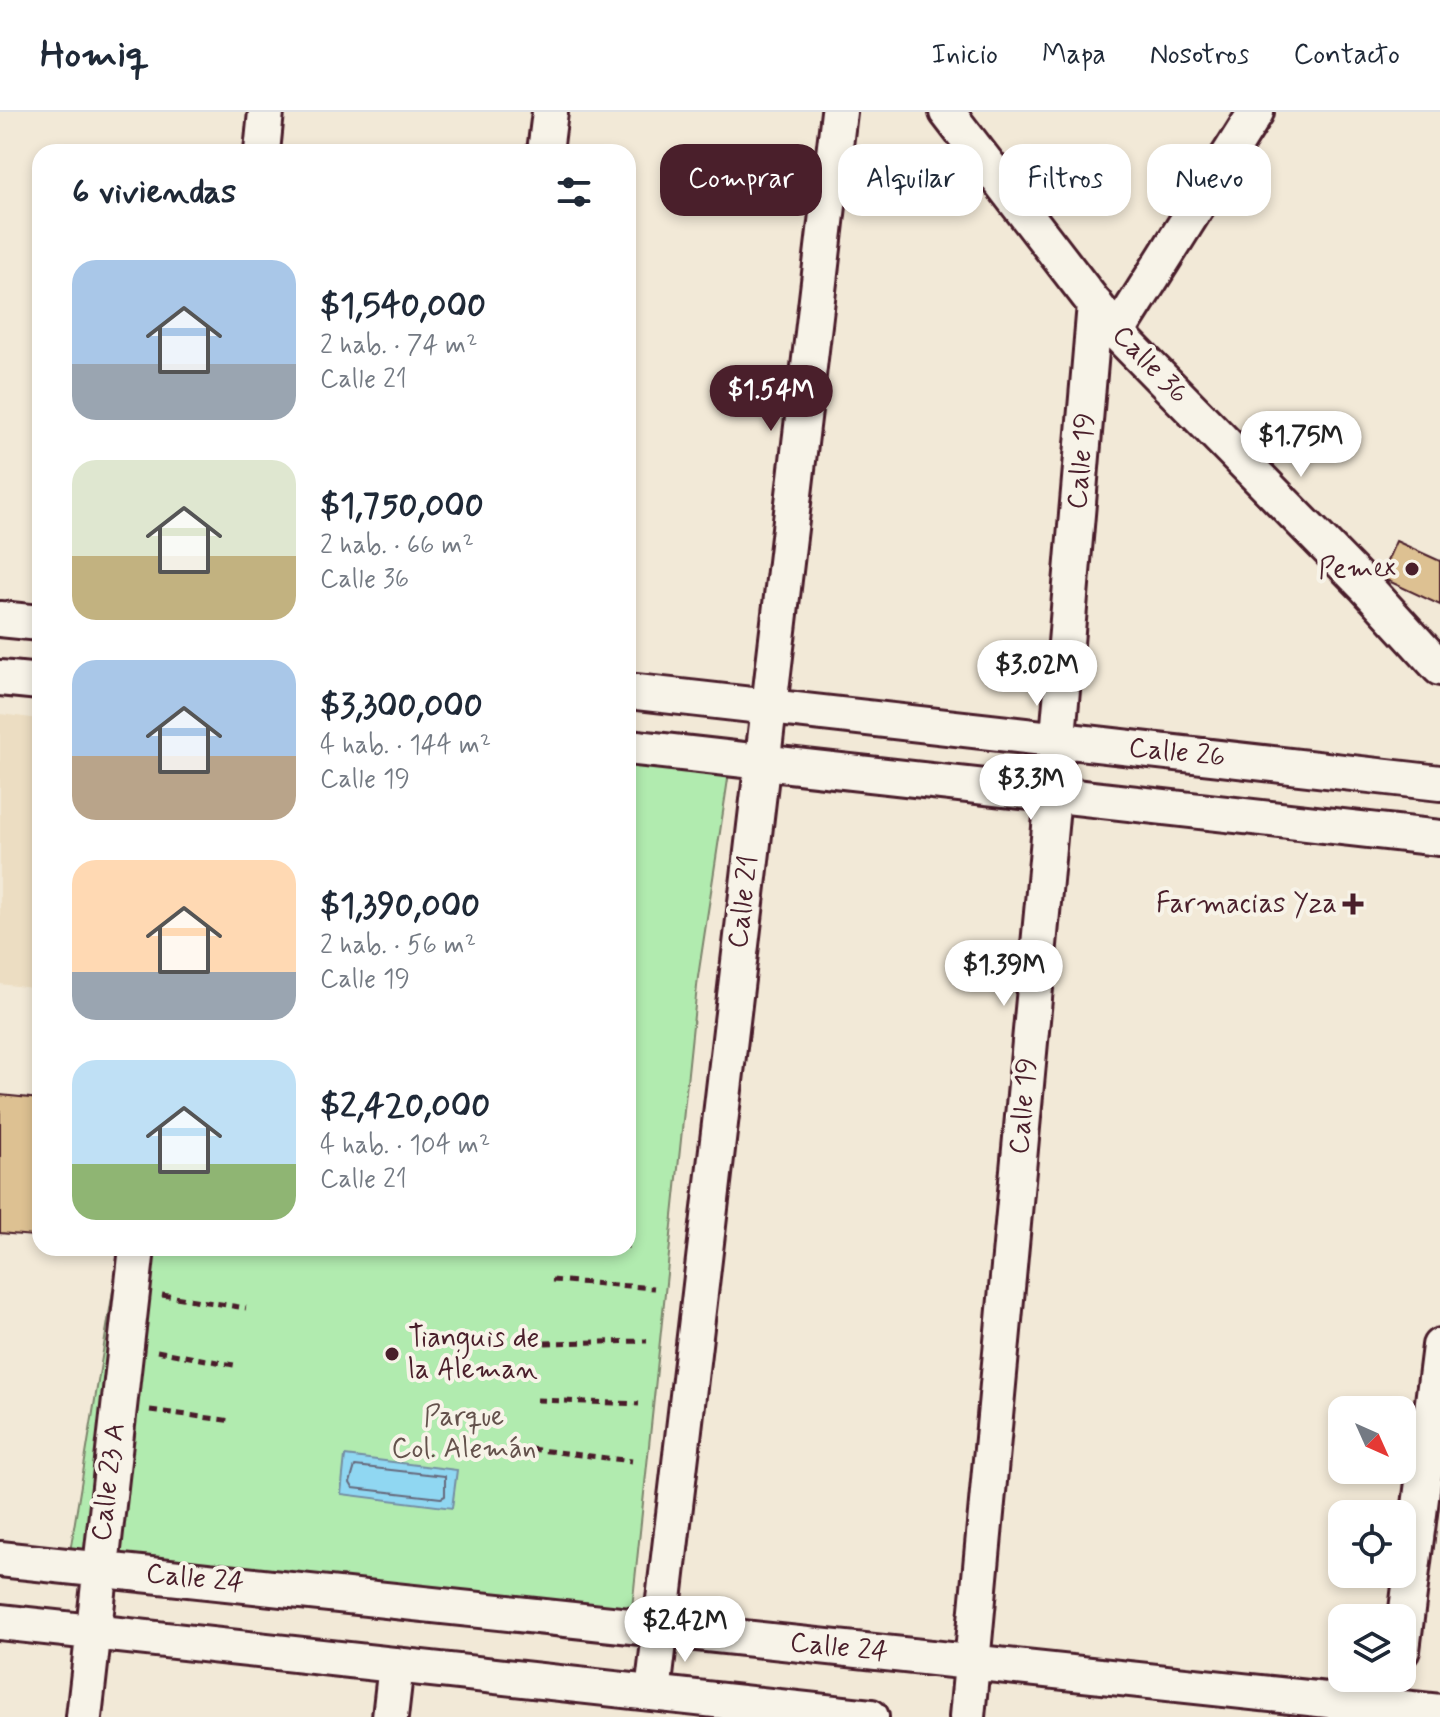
<!DOCTYPE html>
<html lang="es">
<meta charset="utf-8">
<style>
body{margin:0;font-family:Mynerve,sans-serif;background:#f2f2f3;color:#1f2937;height:100vh;display:flex;flex-direction:column;font-size:30px;white-space:nowrap}
*{box-sizing:border-box;margin:0}
p{font-size:26px;color:#747a83}
.icon{flex:none;width:44px;height:44px;fill:none;stroke:currentColor;stroke-width:2;stroke-linecap:round;stroke-linejoin:round}
.map{position:relative;flex:1;overflow:hidden}
.drawer{position:absolute;left:32px;top:32px;width:604px;height:1112px;display:flex;flex-direction:column;background:#fff;border-radius:24px;box-shadow:0 4px 12px #0003}
.drawer>*{flex:none}
.banner{position:absolute;left:660px;top:32px;width:660px;height:72px;display:flex;gap:16px}
.needle{width:52px;rotate:135deg}
.tools{position:absolute;left:1328px;top:1284px;display:grid;gap:16px}
.tools a{display:grid;place-items:center;width:88px;height:88px;border-radius:16px;background:#fff;box-shadow:0 4px 12px #0003;font-size:40px}
.price{position:absolute;translate:-50% -68px;padding:0 18px;border-radius:28px;background:#fff;color:#222;font-size:26px;line-height:52px;filter:drop-shadow(0 2px 4px #0008)}
.price::after{content:'';position:absolute;left:50%;top:48px;width:24px;height:18px;margin-left:-12px;background:inherit;clip-path:polygon(0 0,100% 0,50% 100%)}
.price.active{background:#4a1f2b;color:#fff}
ul{padding:0;list-style:none}
li{display:flex;align-items:center;gap:24px;height:200px;padding:0 40px}
li span{display:grid;place-items:center;flex:none;width:224px;height:160px;border-radius:24px;color:#555}
li>.icon{margin-inline-start:auto}
span .icon{width:96px;height:96px;fill:#fffc;stroke-width:1}
li b{font-size:34px}
h2{display:flex;justify-content:space-between;align-items:center;height:96px;padding:0 40px;font-size:34px}
.pill{padding:0 28px;border-radius:24px;background:#fff;box-shadow:0 4px 12px #0003;font-size:28px;line-height:72px}
.pill.active{background:#4a1f2b;color:#fff}
header{display:flex;align-items:center;gap:48px;box-sizing:border-box;height:112px;padding:0 40px;background:#fff;border-bottom:2px solid #e0e1e3}
header strong{font-size:38px}
nav{display:flex;gap:44px;margin-inline-start:auto;font-size:28px}
.map>svg:first-child{display:block}
.built{fill:#ecddc2}
.green{fill:#b1ebaf;stroke:#7e856d;stroke-width:2}
.water{fill:#90d7f2;stroke:#748da2;stroke-width:2}
.lines{fill:none;stroke-linecap:round;stroke-linejoin:round}
.shore{stroke:#66697b;stroke-width:2}
.building{fill:#ddc192;stroke:#4a1f2b;stroke-width:2}
.minor-casing{stroke:#4a1f2b;stroke-width:40}
.path{stroke:#4a1f2b;stroke-width:5;stroke-dasharray:8 6;stroke-linecap:butt}
.minor{stroke:#f7f3e8;stroke-width:34}
.poi-dot{fill:#4a1f2b;stroke:#f7f3e8;stroke-width:3}
.labels{text-anchor:middle;dominant-baseline:central;stroke-width:8;stroke-linejoin:round;paint-order:stroke}
.street-label{font-size:28px;fill:#4a1f2b;stroke:#f7f3e8}
.poi-label{font-size:28px;fill:#4a1f2b;stroke:#f7f3e8;text-anchor:end}
.park-label{font-size:28px;fill:#64524c;stroke:#f7f3e8}
</style>
<header>
<strong>Homiq</strong>
<nav><a>Inicio</a><a>Mapa</a><a>Nosotros</a><a>Contacto</a></nav>
</header>
<div class="map">
<svg width="1440" height="1605" viewBox="0 0 1440 1605">
<rect width="100%" height="100%" fill="#f2e9d7"/>
<filter id="ink" filterUnits="userSpaceOnUse"><feTurbulence type="fractalNoise" baseFrequency=".0125" numOctaves="2"/><feDisplacementMap in="SourceGraphic" scale="16" xChannelSelector="R" yChannelSelector="G"/><feConvolveMatrix kernelMatrix="1 2 1 2 8 2 1 2 1" color-interpolation-filters="sRGB"/></filter>
<g filter="url(#ink)">
<path class="built" d="M0,602L40,607V877L0,872Z"/>
<path class="green" d="M628,642L730,654L698,865L629,1525L66,1464L120,1136H628Z"/>
<path class="water" d="M345,1344L457,1358L452,1396L341,1382Z"/>
<g class="lines">
<path class="shore" d="M355,1354L445,1364V1384L441,1386L353,1376L350,1371Z"/>
</g>
<path class="building" d="M1396,429L1440,449V493L1380,465Z
M0,983L40,987V1055L33,1124L0,1121Z"/>
<g class="lines">
<g class="minor-casing">
<path id="minor" d="M947,0L1117,221L1365,474L1440,556
M262,40L266,0
M545,40L550,0
M1117,221L1256,0
M0,507L40,511
M0,566L40,570
M628,579L1440,671
M628,635L1440,726
M0,1447L1440,1600
M0,1510L871,1605
M1402,1538L1440,1234
M653,1581L839,0
M84,1605L137,1136
M390,1605L396,1553
M967,1605L1053,683L1095,192"/>
</g>
<path class="path" d="M552,1168L654,1176
M162,1183L246,1196
M545,1231L647,1229
M157,1239L239,1254
M537,1288L639,1292
M150,1298L232,1309
M531,1337L632,1349"/>
<use href="#minor" class="minor"/>
</g>
</g>
<g class="poi-dot">
<circle cx="1412" cy="457" r="8"/>
<path d="M1349 780h8v8h8v8h-8v8h-8v-8h-8v-8h8z"/>
<circle cx="392" cy="1242" r="8"/>
</g>
<g class="labels">
<g class="street-label">
<text transform="translate(1150 253) rotate(46)">Calle 36</text>
<text transform="translate(1082 349) rotate(-85)">Calle 19</text>
<text transform="translate(1177 641) rotate(6)">Calle 26</text>
<text transform="translate(744 790) rotate(-83)">Calle 21</text>
<text transform="translate(1024 994) rotate(-85)">Calle 19</text>
<text transform="translate(109 1370) rotate(-83)">Calle 23 A</text>
<text transform="translate(195 1467) rotate(6)">Calle 24</text>
<text transform="translate(839 1536) rotate(6)">Calle 24</text>
</g>
<g class="poi-label">
<text x="1396" y="457">Pemex</text>
<text x="1337" y="792">Farmacias Yza</text>
<text x="408" y="1226" text-anchor="start">Tianguis de<tspan x="408" dy="32">la Aleman</tspan></text>
</g>
<g class="park-label">
<text x="464" y="1305">Parque<tspan x="464" dy="32">Col. Alemán</tspan></text>
</g>
</g>
</svg>
<div class="tools">
<a><svg class="needle" viewBox="-14 -14 28 28"><path d="M0-13l5 13h-10z" fill="#e53935"/><path d="M0 13l5-13h-10z" fill="#747a83"/></svg></a>
<a><svg class="icon" aria-label="locate" viewBox="0 0 24 24"><circle cx="12" cy="12" r="6"/><path d="M12 2v4M12 18v4M2 12h4M18 12h4"/></svg></a>
<a><svg class="icon" aria-label="layers" viewBox="0 0 24 24"><path d="M12 4l9 5-9 5-9-5zM3 14l9 5 9-5"/></svg></a>
</div>
<b class="price active" style="left:771px;top:321px">$1.54M</b>
<b class="price" style="left:1301px;top:367px">$1.75M</b>
<b class="price" style="left:1037px;top:596px">$3.02M</b>
<b class="price" style="left:1031px;top:710px">$3.3M</b>
<b class="price" style="left:1004px;top:896px">$1.39M</b>
<b class="price" style="left:685px;top:1552px">$2.42M</b>
<div class="banner">
<a class="pill active">Comprar</a>
<a class="pill">Alquilar</a>
<a class="pill">Filtros</a>
<a class="pill">Nuevo</a>
</div>
<section class="drawer">
<h2>6 viviendas<svg class="icon" aria-label="filters" viewBox="0 0 24 24"><path d="M4 7h16M4 17h16"/><circle cx="9" cy="7" r="2"/><circle cx="15" cy="17" r="2"/></svg></h2>
<ul>
<li><span style="background:linear-gradient(#a9c7e8 65%,#9aa5b1 0)"><svg class="icon" aria-label="home" viewBox="0 0 24 24"><path d="M3 11l9-7 9 7M6 9v11h12V9"/></svg></span><div><b>$1,540,000</b><p>2 hab. · 74 m²</p><p>Calle 21</p></div></li>
<li><span style="background:linear-gradient(#dfe7d0 60%,#c2b280 0)"><svg class="icon" aria-label="home" viewBox="0 0 24 24"><path d="M3 11l9-7 9 7M6 9v11h12V9"/></svg></span><div><b>$1,750,000</b><p>2 hab. · 66 m²</p><p>Calle 36</p></div></li>
<li><span style="background:linear-gradient(#a9c7e8 60%,#b9a48a 0)"><svg class="icon" aria-label="home" viewBox="0 0 24 24"><path d="M3 11l9-7 9 7M6 9v11h12V9"/></svg></span><div><b>$3,300,000</b><p>4 hab. · 144 m²</p><p>Calle 19</p></div></li>
<li><span style="background:linear-gradient(#ffd9b3 70%,#9aa5b1 0)"><svg class="icon" aria-label="home" viewBox="0 0 24 24"><path d="M3 11l9-7 9 7M6 9v11h12V9"/></svg></span><div><b>$1,390,000</b><p>2 hab. · 56 m²</p><p>Calle 19</p></div></li>
<li><span style="background:linear-gradient(#bfe0f5 65%,#8fb573 0)"><svg class="icon" aria-label="home" viewBox="0 0 24 24"><path d="M3 11l9-7 9 7M6 9v11h12V9"/></svg></span><div><b>$2,420,000</b><p>4 hab. · 104 m²</p><p>Calle 21</p></div></li>
</ul>
</section>
</div>
